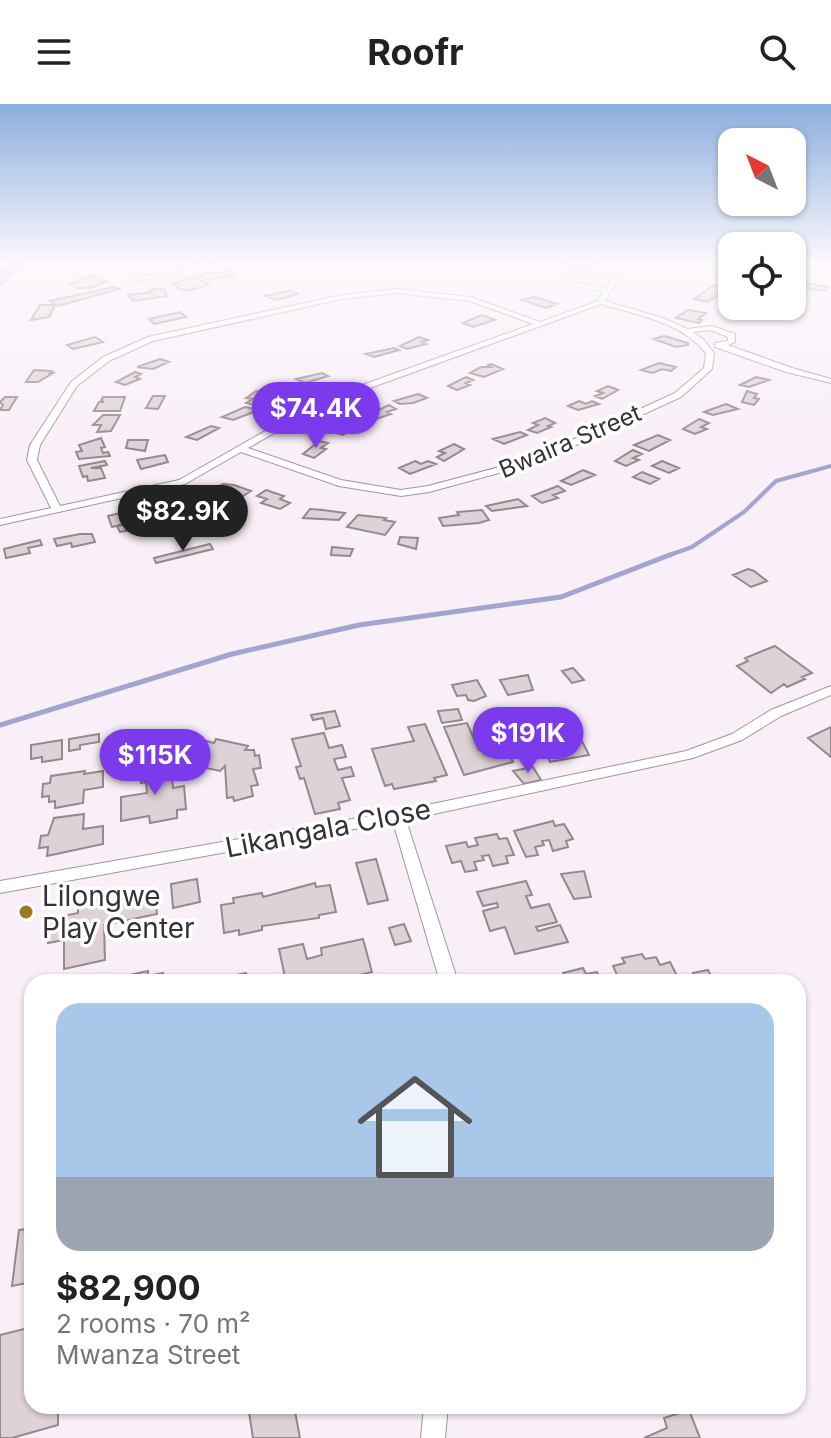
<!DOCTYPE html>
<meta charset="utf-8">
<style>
body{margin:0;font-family:Inter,sans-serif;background:#f2f2f2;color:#222;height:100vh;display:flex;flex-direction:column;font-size:30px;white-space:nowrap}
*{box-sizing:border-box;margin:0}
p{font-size:26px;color:#767676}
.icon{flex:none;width:44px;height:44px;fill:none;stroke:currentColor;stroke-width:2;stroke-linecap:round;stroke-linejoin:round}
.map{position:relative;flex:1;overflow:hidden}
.side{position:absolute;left:24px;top:870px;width:782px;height:440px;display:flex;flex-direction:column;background:#fff;border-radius:24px;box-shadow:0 2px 6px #0004}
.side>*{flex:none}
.needle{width:52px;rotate:318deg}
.tools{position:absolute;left:718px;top:24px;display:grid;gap:16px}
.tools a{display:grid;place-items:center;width:88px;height:88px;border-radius:16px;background:#fff;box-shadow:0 2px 6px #0004;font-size:40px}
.price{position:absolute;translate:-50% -68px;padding:0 18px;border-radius:28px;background:#7c3aed;color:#fff;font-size:26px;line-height:52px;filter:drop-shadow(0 2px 4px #0008)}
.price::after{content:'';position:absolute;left:50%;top:48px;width:24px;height:18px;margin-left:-12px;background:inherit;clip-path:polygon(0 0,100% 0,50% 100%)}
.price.on{background:#222;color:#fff}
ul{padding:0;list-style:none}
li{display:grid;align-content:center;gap:16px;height:424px;padding:0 32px}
li span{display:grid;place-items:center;height:248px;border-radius:24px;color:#555}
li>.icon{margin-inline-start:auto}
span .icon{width:144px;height:144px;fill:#fffc;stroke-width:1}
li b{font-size:34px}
header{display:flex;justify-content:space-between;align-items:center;height:104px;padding:0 32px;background:#fff;font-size:36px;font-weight:700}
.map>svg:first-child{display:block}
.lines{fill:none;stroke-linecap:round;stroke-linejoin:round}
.stream-far1{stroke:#a1a5d0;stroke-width:4}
.stream{stroke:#a1a5d0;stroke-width:5}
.building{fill:#dfd2d7;stroke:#95898e;stroke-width:2}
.lane-casing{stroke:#9f969e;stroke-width:5}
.street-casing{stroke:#9f969e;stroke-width:2}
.highway-casing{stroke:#9176b2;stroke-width:2}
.lane{stroke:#fff;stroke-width:4}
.street{fill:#fff;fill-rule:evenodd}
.highway{fill:#c39bf5;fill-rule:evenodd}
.poi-dot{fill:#9c7924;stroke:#fff;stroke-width:3}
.labels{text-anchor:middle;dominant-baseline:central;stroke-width:7;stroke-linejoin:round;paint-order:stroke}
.far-street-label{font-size:24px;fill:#353235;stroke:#fff}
.street-label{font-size:28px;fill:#353235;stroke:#fff}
.poi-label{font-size:28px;fill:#353235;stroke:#fff;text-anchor:start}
</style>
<header><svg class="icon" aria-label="menu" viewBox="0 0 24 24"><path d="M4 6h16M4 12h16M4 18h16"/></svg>Roofr<svg class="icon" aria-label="search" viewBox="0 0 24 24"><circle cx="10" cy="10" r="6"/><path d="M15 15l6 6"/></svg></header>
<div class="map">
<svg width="831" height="1334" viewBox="0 0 831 1334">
<rect width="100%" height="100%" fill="#f9eff8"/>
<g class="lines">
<path class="stream-far1" d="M667,452L692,443L744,408L776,377L831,362"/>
<path class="stream" d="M0,621L232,550L359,521L561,493L672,450"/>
</g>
<path class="building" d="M569,157H587L597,160L577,166L560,160Z
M229,167L236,171L208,176L199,171Z
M93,171L106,178L90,184H77L70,180Z
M194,172L208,181L187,187L179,185L173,180Z
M792,177L828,183L825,187L792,182Z
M714,181L728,184L708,198L694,195Z
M114,183L119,185L58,202L50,197Z
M159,184L165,186L167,192L133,197L128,191L152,188L150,186Z
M291,186L298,190L277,196L265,192Z
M534,193L542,195L557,200L546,204L522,196Z
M40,201H55L49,213L31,216Z
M688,206L706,209L698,215L702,216L699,219L676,214Z
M180,208L186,213L154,220L149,215Z
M482,211L495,216L473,223L463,219Z
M664,232L688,239V241L676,243L654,235Z
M95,233L103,238L73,245L67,241Z
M419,233L428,236L422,238L426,240L407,245L400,242Z
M394,244L399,246L374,253L366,250Z
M160,255L169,258L153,265L137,263Z
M659,259L676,263L671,267L662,265L653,269L641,266Z
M491,260L503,265L484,273L470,269L481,263H491L488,261Z
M34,266L52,267L50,269H53L38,278H26Z
M135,268L141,270L135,273L140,275L125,281L116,278Z
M322,269L328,272L305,279L296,275Z
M466,273L473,276L466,279L470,281L457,286L448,282Z
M756,273L769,276L749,283L740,281Z
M608,282L618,286L602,295L595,292L603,289L597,287Z
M256,287L267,289L254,301L246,299L253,295L246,294Z
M747,287L757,290L754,294L759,295L754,301L742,298Z
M418,290L427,294L413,299L400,300L394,297Z
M153,292H165L158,305L146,304Z
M5,293H17L9,306H0L3,301L0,298Z
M103,293H125L120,307H94L99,298H104L101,297Z
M579,297L586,300L592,297L599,300L578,306L568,302Z
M726,300L738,305L713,311L704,308Z
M389,301L396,305L387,308L391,310L376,315L368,311Z
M245,303L259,306L233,316L222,313Z
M103,311H120L111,327L97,328L101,321H93Z
M545,314L555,319L548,322L551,323L537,329L528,326L538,321L533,319Z
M699,315L709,319L701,323L707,325L695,330L683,325Z
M347,316L356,318L350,322L355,324L343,331L332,328Z
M211,322L219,324L197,336L186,333Z
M520,328L527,331L504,340L493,335Z
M658,331L670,336L649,347L634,341Z
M101,334L105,343L101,344L103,349L108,348L110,352L79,355L76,348L82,347L79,341Z
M128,336H148L145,347L126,344Z
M319,337L328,339L321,344L326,345L314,354L303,350Z
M454,340L464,345L444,357L437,353L445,349L439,347Z
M633,346L642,350L633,354L639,356L626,362L615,357Z
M165,351L168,358L141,365L137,356Z
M105,357L107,361L91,364H101L105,374L88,377L87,372L83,373L79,362Z
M415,357L421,360L428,357L436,360L410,370L399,364Z
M662,357L679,364L669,369L652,362Z
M583,366L595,371L571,381L561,377Z
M642,368L659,375L650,380L633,373Z
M223,380L234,381L251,387L238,395L212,386Z
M558,382L565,387L553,391L558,394L542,399L532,392Z
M266,386L284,392L280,395L290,399L280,405L261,399L267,395L257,392Z
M518,395L527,402L492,407L486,402Z
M310,405L323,406L345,409L339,416L303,414Z
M482,406L489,416L479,419L443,422L439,414L459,411L457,408Z
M120,409L124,420L112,423L108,412Z
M358,411L386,414L384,416L395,418L385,431L347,423Z
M181,413L190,424L177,427L168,417Z
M153,416L157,424L136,429L134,425L120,428L117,422Z
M80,430H92L95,438L72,443L71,439L57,442L54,435Z
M400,433L418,434L416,445L398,440Z
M40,436L42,441L28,444L30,449L6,454L4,445Z
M210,440L213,445L156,459L154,454Z
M332,443L353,445L350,452L331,451Z
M748,465L754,467L767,477L751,483L733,471Z
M775,542L812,569L802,573L805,575L787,583L784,580L771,589L737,562L748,557L745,554Z
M573,564L584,576L572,579L562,567Z
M528,571L533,586L508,591L500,576Z
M477,576L486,592L474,597L468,596L466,591L457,592L452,581Z
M458,605L462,616L442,619L438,607Z
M566,605L575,623L565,624L570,635L580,633L589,651L550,658L528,611Z
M335,607L340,622L326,625L323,614L313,616L311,611Z
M467,619L479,646L505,641L513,658L464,671L444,623Z
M425,620L447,671L434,674L436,677L394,685L392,680L385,682L372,645L414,637L408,623Z
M831,623V653L808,634Z
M324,629L329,644L342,641L346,653L334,655L338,666L351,663L354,672L342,674L350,696L338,699L340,705L315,710L304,674L300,675L296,663L301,662L292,635Z
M99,630V638L80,641V645L69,647V635Z
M138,634L139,646L111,652L110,639Z
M216,635L248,642L245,646H254L255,652L259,651L261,664L253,665L258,681L251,682L253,692L234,697L233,693L227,694L225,662L220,667L202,663L205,658L201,656L205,651L197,649L206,637L214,639Z
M62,636V655L42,658V653L31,655V641Z
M171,661L173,684L184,682L186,705L177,706V714L150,719L149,712L121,717V693L147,689L146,678L141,679V671L147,670V662Z
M533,663L541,676L524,680L513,667Z
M85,667L84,670L103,667V683L84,686L83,699L55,704V697L49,698V692L42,693L43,680L50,679L51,672Z
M84,710L83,725L103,722V740L47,752L48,743L39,744L41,732L48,731L54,714Z
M553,717L555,722L564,720L573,735L566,737L568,743L553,747L549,736L542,737L544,741L535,743L538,751L526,753L514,727Z
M497,730L499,735L507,734L514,751L506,752L508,759L493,762L489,751L482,752L484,756L474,758L477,766L465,768L461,757L452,759L446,742L466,738L468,743L478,741L475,734Z
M376,755L388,796L368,800L356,759Z
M584,767L591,793L574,795L561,770Z
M197,775L200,798L173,804L171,780Z
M526,777L532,791L526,792L531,804L549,800L557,818L536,823L538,827L560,821L568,838L515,850L505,823L490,827L483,807L498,803L497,799L483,802L477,788Z
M315,779L316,783L330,781L336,808L319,811V814L262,822V826L239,831V826L224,829L221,801L234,799L233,794L262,789L263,793Z
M155,793L157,810L104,821L105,856L64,865V836L48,839L49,815L78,809V800L103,795L104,799L117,796V801Z
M404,820L411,837L395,841L389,824Z
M363,835L372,868L343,875L344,878H286L279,845L303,840L307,855L322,851L321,844Z
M642,850L645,855L656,853L660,861L670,858L680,878H620L613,862L625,859L622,854Z
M583,864L586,870L597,868L601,876L611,873L614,878H554L565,874L563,869Z
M708,866L714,878H698L693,869Z
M148,867V872L163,869L164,878H97Z
M246,869L247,878H221V874Z
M30,1102L32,1178L12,1182L19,1126L28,1125Z
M32,1223V1302H58V1321L12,1334H0V1231Z
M248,1302H294L300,1334H253Z
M689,1306L700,1334H644L667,1324L664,1314Z"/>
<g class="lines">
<g class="lane-casing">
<path id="lane" d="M610,187L565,179L583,168L621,166"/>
</g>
<g class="street-casing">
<path id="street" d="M207,157H220L134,178L131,176Z
M621,157H627L605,197L663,214L687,225L712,222L735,230V238L728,241L792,264L831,275V279L786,268L715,243V239L728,237V233L711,226L693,228L704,236L714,249L712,265L681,293L539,358L429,388L401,392L339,382L241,348L185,380L0,421V415L51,404L27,356L30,341L71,278L103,253L148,233L342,191L397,185L471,193L540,218L598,197ZM397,189L470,197L533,220L320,296L179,376L60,402L37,356L40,341L77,282L109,257L153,237L342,195ZM601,200C638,211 681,218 706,249L704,264L675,289L533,354L428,382L401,386L341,376L248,344L326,300Z
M831,582V591L781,612L742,636L693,654L406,716L458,878H440L393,718L0,789V777L398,707L686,647L732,630L771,606Z
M424,1302H448L445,1334H421Z"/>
</g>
<g class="highway-casing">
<path id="highway" d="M14,157H26L0,181V170Z"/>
</g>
<use href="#lane" class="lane"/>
<use href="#street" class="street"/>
<use href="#highway" class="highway"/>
</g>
<linearGradient id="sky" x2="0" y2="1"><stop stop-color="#8baede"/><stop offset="0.46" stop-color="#fcf8fc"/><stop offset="1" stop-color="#fcf8fc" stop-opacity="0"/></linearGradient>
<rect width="831" height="344" fill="url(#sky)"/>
<circle class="poi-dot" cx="26" cy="808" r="8"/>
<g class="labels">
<g class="far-street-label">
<text transform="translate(570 337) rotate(-23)">Bwaira Street</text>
</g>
<g class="street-label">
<text transform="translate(328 724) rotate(-11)">Likangala Close</text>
</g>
<g class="poi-label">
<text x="42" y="792">Lilongwe<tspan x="42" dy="32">Play Center</tspan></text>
</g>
</g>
</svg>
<div class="tools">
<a><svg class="needle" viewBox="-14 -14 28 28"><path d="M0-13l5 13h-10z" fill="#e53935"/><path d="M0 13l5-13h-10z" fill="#767676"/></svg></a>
<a><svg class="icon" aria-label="locate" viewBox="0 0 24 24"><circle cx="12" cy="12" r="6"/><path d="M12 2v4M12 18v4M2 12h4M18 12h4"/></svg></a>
</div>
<b class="price" style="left:316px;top:346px">$74.4K</b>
<b class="price on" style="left:183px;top:449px">$82.9K</b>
<b class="price" style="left:528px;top:671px">$191K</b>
<b class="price" style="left:155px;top:693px">$115K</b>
<section class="side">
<ul>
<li><span style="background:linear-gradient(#a9c7e8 70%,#9aa5b1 0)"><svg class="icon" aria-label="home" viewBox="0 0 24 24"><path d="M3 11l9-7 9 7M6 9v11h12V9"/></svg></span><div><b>$82,900</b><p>2 rooms · 70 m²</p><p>Mwanza Street</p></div></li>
</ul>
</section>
</div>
